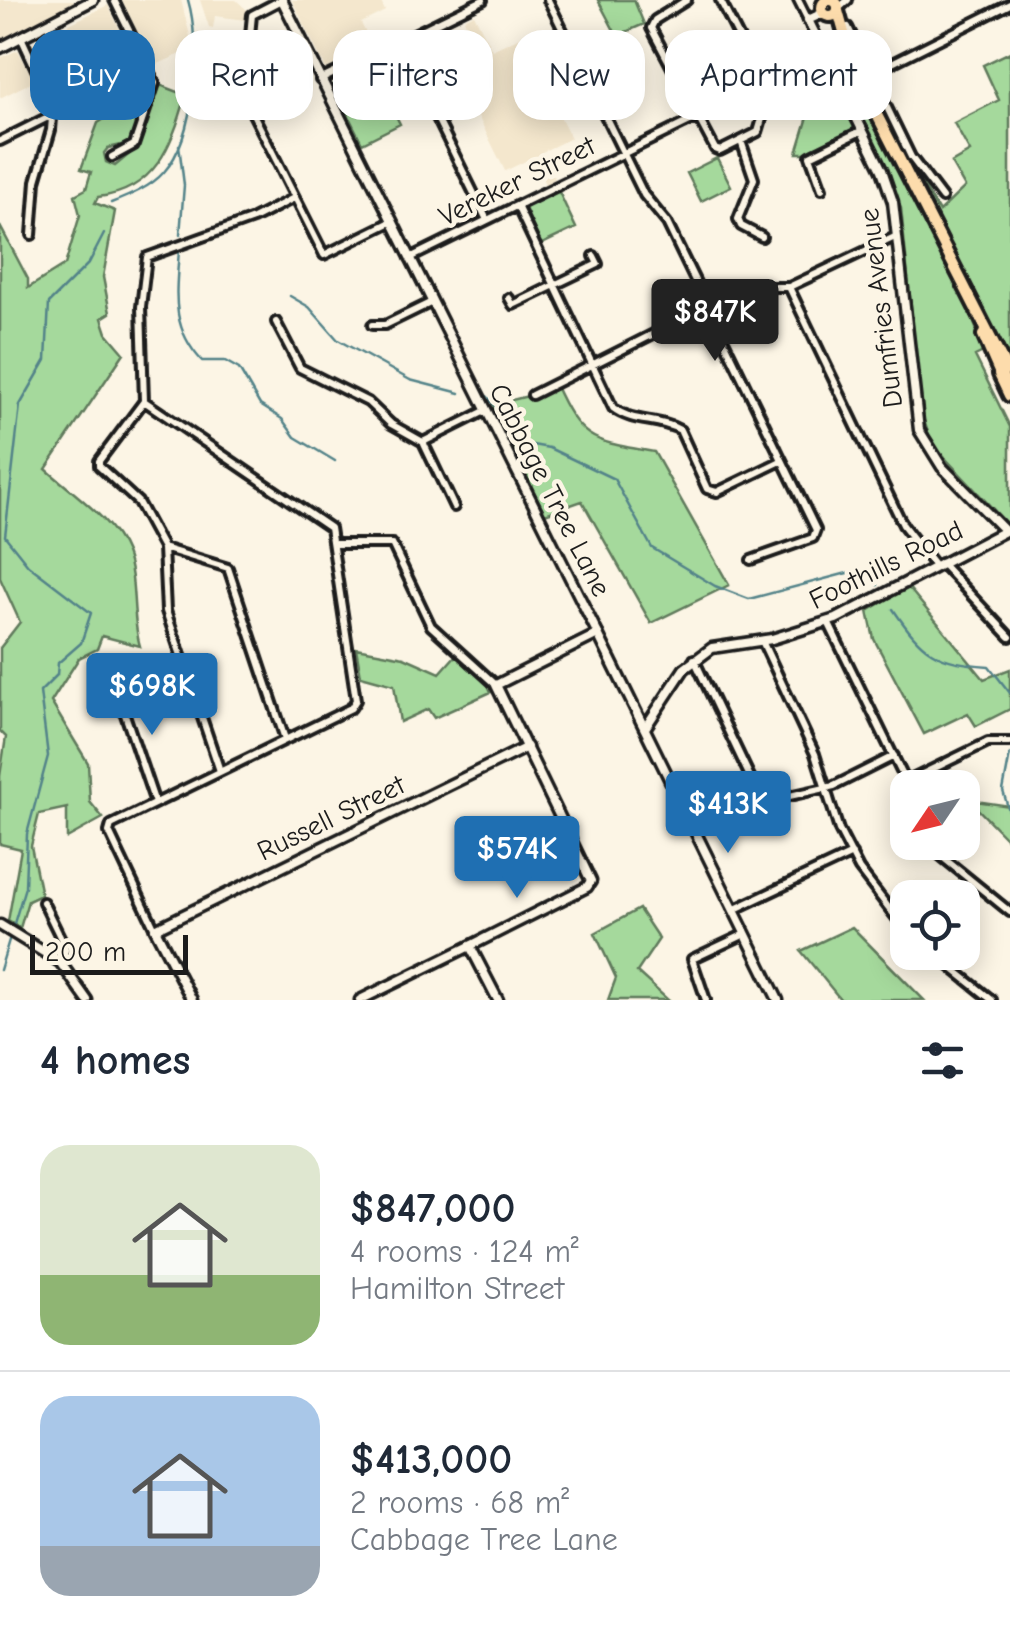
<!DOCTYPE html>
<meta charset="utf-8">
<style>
body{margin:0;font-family:"Comic Neue",sans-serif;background:#f2f2f3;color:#1f2937;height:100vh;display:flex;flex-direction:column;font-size:38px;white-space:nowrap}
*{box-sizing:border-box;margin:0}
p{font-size:32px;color:#747a83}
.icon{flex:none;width:55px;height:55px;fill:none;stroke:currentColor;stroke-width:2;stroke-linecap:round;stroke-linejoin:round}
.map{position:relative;height:1000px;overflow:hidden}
.sheet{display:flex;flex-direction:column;background:#fff;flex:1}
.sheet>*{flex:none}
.hud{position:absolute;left:30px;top:30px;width:950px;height:90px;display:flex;gap:20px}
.needle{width:65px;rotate:235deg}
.buttons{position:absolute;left:890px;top:770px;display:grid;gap:20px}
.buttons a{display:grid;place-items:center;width:90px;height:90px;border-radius:20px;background:#fff;box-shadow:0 5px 25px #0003;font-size:50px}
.scale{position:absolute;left:30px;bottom:25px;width:158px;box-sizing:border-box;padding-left:10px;border:5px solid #1c1c1c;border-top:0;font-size:28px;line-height:35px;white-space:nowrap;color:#1c1c1c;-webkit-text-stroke:8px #fcf5e5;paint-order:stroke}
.price{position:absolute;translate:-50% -85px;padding:0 22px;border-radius:10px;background:#1f6fb2;color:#fff;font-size:32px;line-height:65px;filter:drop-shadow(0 2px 5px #0008)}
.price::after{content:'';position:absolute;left:50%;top:60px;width:30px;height:22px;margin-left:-15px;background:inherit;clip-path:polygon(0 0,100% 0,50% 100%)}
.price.active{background:#222;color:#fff}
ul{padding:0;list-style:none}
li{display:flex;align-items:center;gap:30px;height:250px;padding:0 40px}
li+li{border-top:2px solid #e0e1e3}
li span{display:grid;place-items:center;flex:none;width:280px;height:200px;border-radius:30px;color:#555}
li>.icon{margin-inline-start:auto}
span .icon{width:120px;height:120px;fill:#fffc;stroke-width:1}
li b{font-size:42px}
h2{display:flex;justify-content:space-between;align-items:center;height:120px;padding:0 40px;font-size:42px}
.tag{padding:0 35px;border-radius:30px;background:#fff;box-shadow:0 5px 25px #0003;font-size:35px;line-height:90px}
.tag.active{background:#1f6fb2;color:#fff}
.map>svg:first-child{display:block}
.built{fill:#f4e7cd}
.green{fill:#a5d99c;stroke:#607a5c;stroke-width:2.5}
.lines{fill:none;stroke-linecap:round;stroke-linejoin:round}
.stream{stroke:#538389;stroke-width:2.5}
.minor-casing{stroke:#1c1c1c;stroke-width:14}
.tertiary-casing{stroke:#1c1c1c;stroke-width:15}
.secondary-casing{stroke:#1c1c1c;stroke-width:15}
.primary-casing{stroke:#1c1c1c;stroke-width:18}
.motorway-casing{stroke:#1c1c1c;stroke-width:20}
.minor{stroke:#fcf5e5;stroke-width:6}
.tertiary{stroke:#fcf5e5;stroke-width:8}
.secondary{stroke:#fcf5e5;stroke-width:8}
.primary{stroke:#fddcac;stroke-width:10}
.motorway{stroke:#fddcac;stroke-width:12}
.labels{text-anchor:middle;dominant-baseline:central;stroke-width:9;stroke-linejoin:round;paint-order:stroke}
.street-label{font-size:28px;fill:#1c1c1c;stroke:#fcf5e5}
</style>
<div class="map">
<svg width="1010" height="1000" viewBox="0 0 1010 1000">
<rect width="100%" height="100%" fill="#fcf5e5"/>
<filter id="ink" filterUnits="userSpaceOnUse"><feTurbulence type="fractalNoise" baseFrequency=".01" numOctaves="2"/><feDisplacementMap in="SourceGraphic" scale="20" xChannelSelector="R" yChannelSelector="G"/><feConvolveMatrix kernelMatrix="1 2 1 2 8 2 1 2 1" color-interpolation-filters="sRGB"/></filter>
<g filter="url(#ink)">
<path class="built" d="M0,0H78L0,40Z
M122,0H181L193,48L154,66Z
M200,0H236L247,10L246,20L215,16L213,28L209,27Z
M292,0H380L385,11L361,23L372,46L326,69Z
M108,5L147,87L140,108L128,104L98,123L82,59L48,74L31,43Z
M474,14L492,50L520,37L571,138L542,152L555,179L545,184L532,158L505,171L449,57L476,44L464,19Z
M18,50L34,81L0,98V58Z"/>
<path class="green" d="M598,0H634L644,24L617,36Z
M833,39L965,300L985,351L975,356L1010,427V527L932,444L922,415L901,208L825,44Z
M1010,52V366L899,152L903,151L939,212L965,187L951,163L970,152L954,123L999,100L983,65Z
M370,64L400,124L362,143L333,85Z
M160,85L186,95C173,144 155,191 98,197L95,203L115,211L103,277L110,313L102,318L107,333L124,353L46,469C73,494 112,518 126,553C137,581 131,616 140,646L102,636L97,649L79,658L51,702L88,763L90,802L103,818L67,838V808L39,814L31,846L41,895L28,901L20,928L8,921L21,849L0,844V776L6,737L0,731V648L20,622L0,578V226L28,279V288L65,265L80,215L75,195L86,189L91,172L81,169L98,123L128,104L140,108L131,143L108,148L104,153L106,162L115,166L138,147Z
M842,92L858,127L808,153H797L811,107Z
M717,158L731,186L701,201L687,173Z
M558,190L576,228L540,245L525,208Z
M555,384C581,442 593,441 654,452L729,585L651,623L582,501L545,514L492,405L532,395Z
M908,587L984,679L1010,669V709L976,726L968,713L924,734L874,639L868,611Z
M356,648L404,657L440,673L456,655L486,680L491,692L434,718L428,709L400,722L394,685L361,676Z
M969,800L1010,806V842Z
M639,909L659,939L637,972L668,1000H608L616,978L595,933Z
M852,927L924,1000H841L801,951Z"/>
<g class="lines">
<path class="stream" d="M179,145L184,185L180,235
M111,203C129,196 151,187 164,172C196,136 201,44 188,0
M179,250C176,294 170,327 202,361H225L239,369L260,405L282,419L295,437L335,461
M290,296L309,307L338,340L410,380L460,393
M487,396L527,444L549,448L614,479L652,548L715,586L749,599L851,572L878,585
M893,609C923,653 935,662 989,666L1010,693
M1010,754L1003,791L1010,814
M0,970L25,887L27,834L48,756L40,692L57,675L58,663L81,643L91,613L28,565L5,536L20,405L46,360L49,303L89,263L104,234"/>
<g class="minor-casing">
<path id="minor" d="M281,0L252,15L244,96L324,255L391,222
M548,0L644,195L667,223L816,530L813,538L751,560
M687,0L655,20L651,28L715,149L720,151L758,132L769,96L720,0
M798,0L808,20
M838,9L848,0
M848,27L911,157L942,198
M21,37L53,106L51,130L36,181L32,235
M399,41L487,220
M870,74L1010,4
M320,80L483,0
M0,141L52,115
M741,141L754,179L738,219L741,226L762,237
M112,157L134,145L155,83L114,0
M822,189L810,156L863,130
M517,206L613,408C634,424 657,417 680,430L707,489L717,492L781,461
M410,258L698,117
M789,287L903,525L934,565
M509,298L513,305L598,264L594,256
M276,322L300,368L368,402L391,424L423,442
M372,325H385L430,303
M532,395L747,287H789L897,236
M144,401L330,528L356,700L351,708L111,825L109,832L155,929
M144,401L99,461V466L138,502L163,548L166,611L220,771
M144,401L141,307L147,257L253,219L294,198
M454,507L423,442L485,411
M334,544H392L431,626L496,685
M163,548L228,568L285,739
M941,563L1010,637
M828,622L909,788
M762,641L815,754L839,830L859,869L908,933
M694,659L762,802
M115,685L155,803
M906,782L988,742H1010
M694,829L736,808L834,786L894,756
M935,842L941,856L1010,912
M43,902L66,949L60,962
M733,910L852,854
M932,952L992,1000
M706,1000L692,959L745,934"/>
</g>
<g class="tertiary-casing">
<path id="tertiary" d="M598,634L778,1000
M645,728L684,669L712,648L772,639L836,619L1005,531L942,467L919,430L893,202L882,170L808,20L823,13
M192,1000L155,929L527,747
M360,1000L470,946"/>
</g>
<g class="secondary-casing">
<path id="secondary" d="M282,0L598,634L496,685L591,881L587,887L470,946L498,1000
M0,48L93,0
M0,925L60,962L87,1000"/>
</g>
<g class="primary-casing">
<path id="primary" d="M822 8a8 8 0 1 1 16 0a8 8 0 1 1-16 0Z
M838,11L849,51L876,113L1007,370
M983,335L1000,374"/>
</g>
<g class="motorway-casing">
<path id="motorway" d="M1000,374L1010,395"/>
</g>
<use href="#minor" class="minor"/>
<use href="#tertiary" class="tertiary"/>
<use href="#secondary" class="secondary"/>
<use href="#primary" class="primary"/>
<use href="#motorway" class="motorway"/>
</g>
</g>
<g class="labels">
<g class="street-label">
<text transform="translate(517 181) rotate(-26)">Vereker Street</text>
<text transform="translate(881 308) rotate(-97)">Dumfries Avenue</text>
<text transform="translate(550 490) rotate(63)">Cabbage Tree Lane</text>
<text transform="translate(886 565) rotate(-26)">Foothills Road</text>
<text transform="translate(331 818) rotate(-26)">Russell Street</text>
</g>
</g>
</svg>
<div class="buttons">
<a><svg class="needle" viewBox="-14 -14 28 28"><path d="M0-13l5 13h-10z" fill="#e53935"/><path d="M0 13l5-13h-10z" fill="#747a83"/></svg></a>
<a><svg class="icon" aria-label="locate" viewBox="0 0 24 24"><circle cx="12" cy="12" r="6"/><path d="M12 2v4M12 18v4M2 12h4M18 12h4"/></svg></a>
</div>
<div class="scale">200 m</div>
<b class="price active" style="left:715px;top:364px">$847K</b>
<b class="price" style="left:152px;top:738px">$698K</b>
<b class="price" style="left:728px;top:856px">$413K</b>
<b class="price" style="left:517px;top:901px">$574K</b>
<div class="hud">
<a class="tag active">Buy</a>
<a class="tag">Rent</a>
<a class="tag">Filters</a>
<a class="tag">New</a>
<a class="tag">Apartment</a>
</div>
</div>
<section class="sheet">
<h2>4 homes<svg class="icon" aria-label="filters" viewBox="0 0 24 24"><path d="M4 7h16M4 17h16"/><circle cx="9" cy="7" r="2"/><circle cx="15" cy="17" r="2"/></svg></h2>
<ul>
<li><span style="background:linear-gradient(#dfe7d0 65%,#8fb573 0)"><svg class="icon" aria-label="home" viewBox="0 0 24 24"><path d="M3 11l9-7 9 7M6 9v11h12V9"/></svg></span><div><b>$847,000</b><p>4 rooms · 124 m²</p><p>Hamilton Street</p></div></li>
<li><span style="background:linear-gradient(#a9c7e8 75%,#9aa5b1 0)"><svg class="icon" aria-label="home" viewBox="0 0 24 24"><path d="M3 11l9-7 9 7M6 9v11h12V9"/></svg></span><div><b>$413,000</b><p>2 rooms · 68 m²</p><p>Cabbage Tree Lane</p></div></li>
</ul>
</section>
